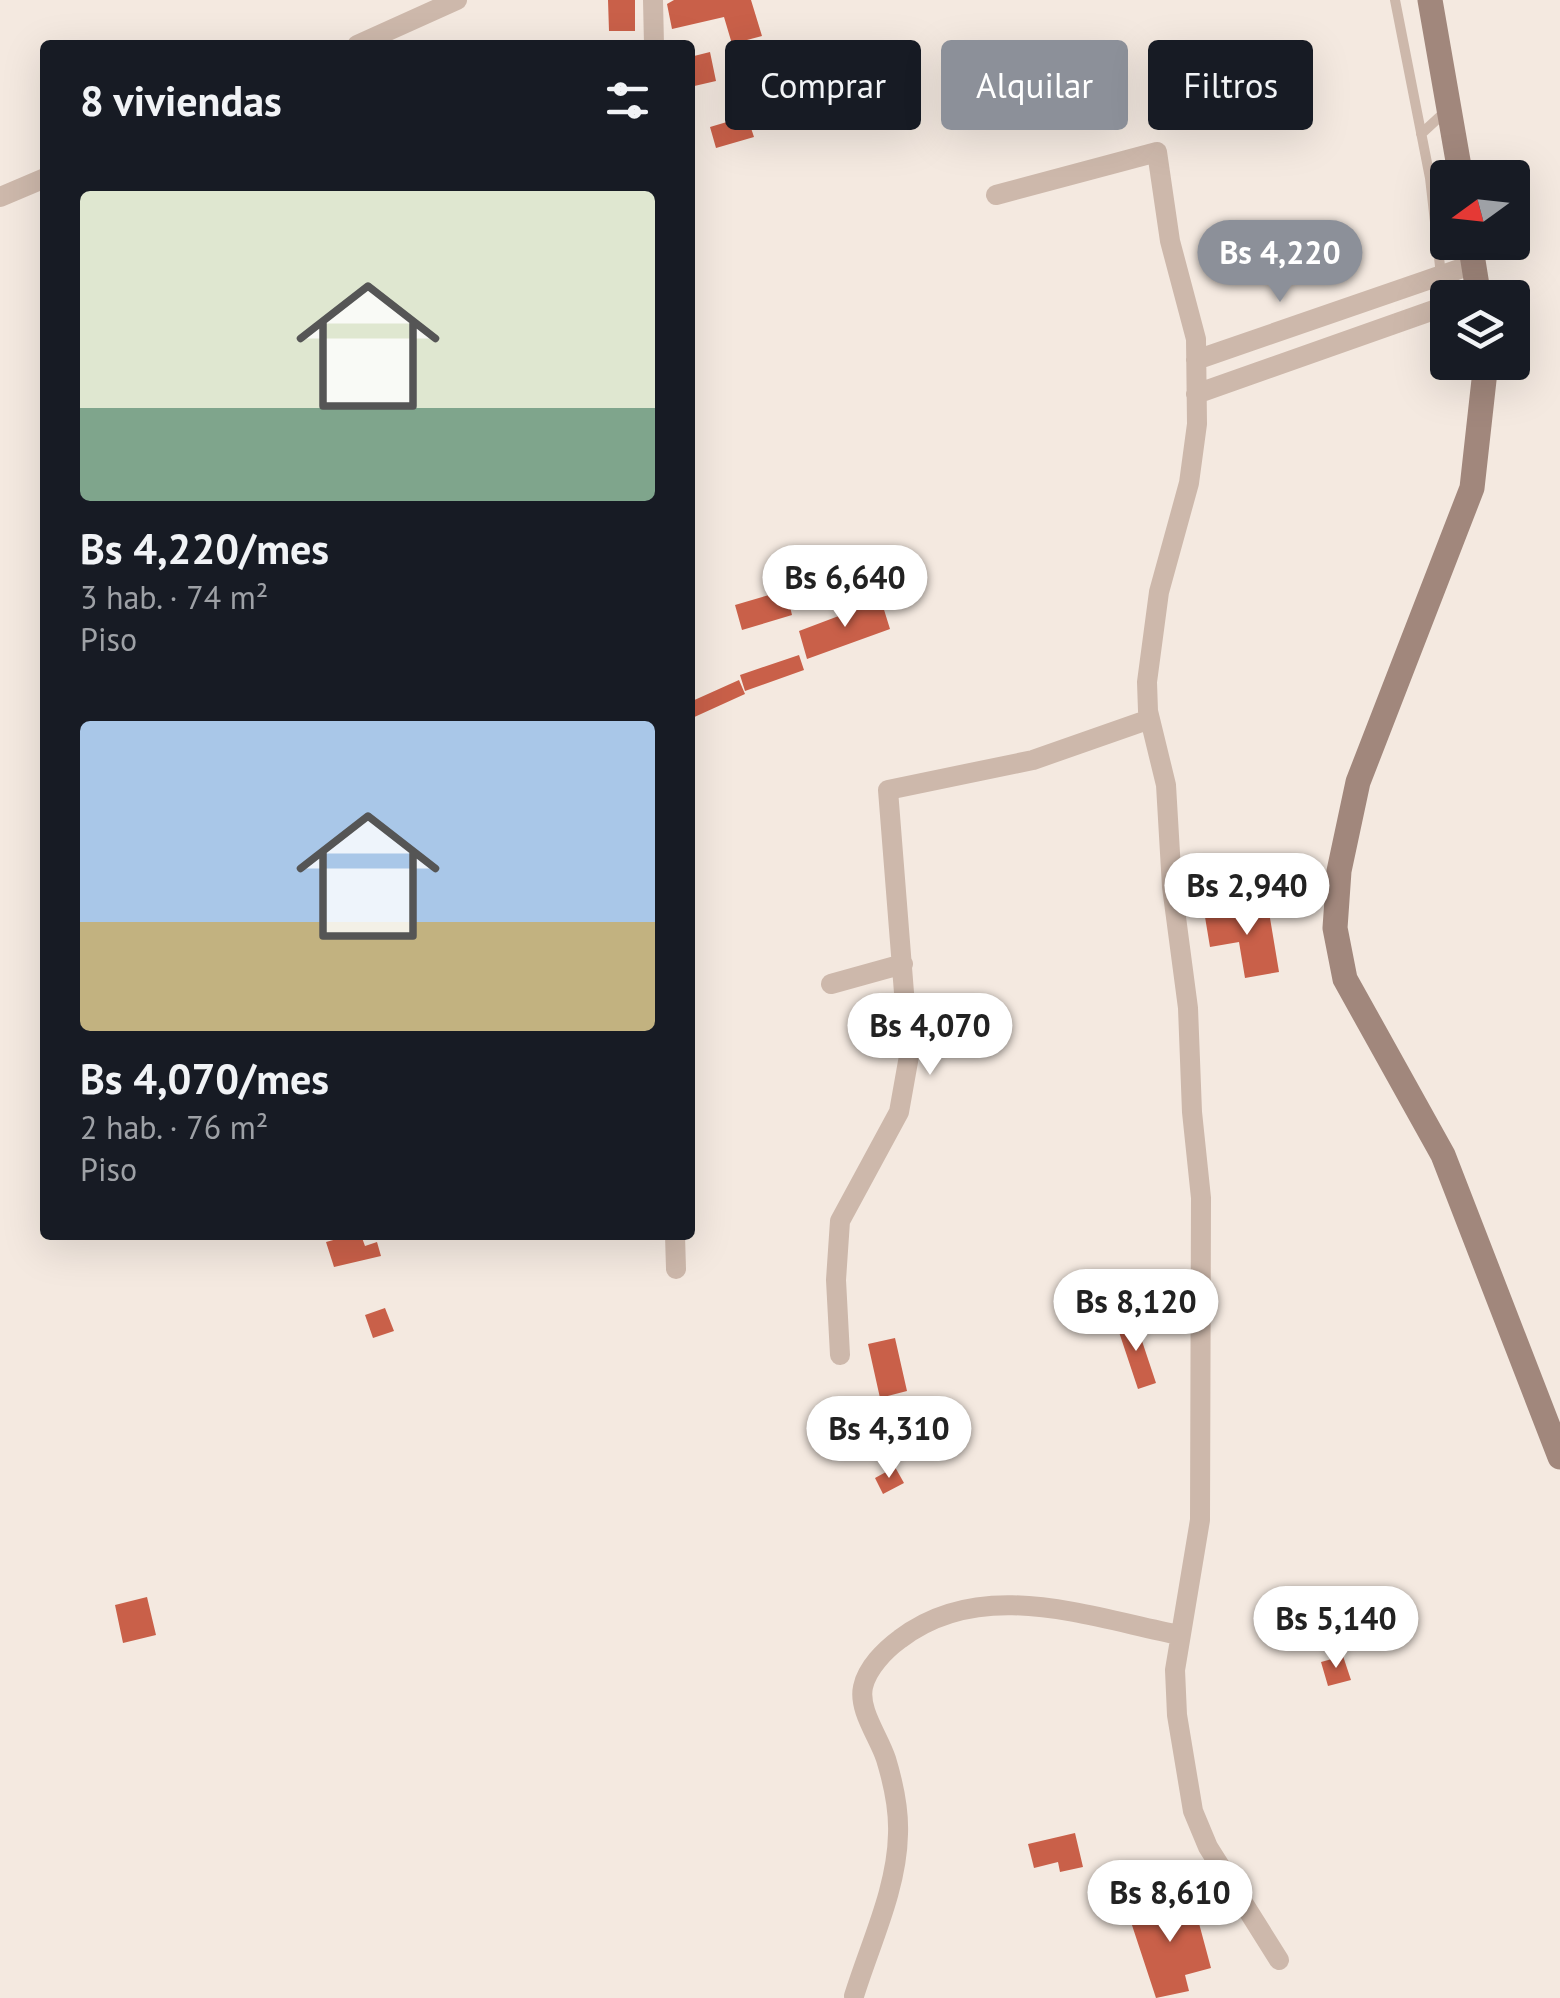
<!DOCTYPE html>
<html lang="es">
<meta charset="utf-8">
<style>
body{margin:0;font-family:"PT Sans",sans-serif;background:#242831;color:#f1f3f6;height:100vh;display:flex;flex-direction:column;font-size:38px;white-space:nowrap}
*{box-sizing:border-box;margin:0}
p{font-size:32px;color:#9ea1a6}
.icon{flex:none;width:55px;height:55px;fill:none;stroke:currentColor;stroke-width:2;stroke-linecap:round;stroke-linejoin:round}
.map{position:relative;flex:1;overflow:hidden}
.drawer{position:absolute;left:40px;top:40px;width:655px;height:1200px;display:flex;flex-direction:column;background:#171b24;border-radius:10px;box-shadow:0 10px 40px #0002}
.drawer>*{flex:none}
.hud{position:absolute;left:725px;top:40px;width:685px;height:90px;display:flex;gap:20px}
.needle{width:65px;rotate:255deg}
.buttons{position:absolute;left:1430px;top:160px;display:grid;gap:20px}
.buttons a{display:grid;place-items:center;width:100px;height:100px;border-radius:10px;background:#171b24;box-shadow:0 10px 40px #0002;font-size:50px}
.price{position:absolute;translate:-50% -85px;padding:0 22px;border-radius:35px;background:#fff;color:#222;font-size:32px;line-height:65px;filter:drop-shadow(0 2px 5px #0008)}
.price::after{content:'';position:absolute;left:50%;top:60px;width:30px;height:22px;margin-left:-15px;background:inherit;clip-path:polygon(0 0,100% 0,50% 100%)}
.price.current{background:#8c9099;color:#fff}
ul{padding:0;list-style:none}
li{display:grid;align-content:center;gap:20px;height:530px;padding:0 40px}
li span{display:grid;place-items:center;height:310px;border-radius:10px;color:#555}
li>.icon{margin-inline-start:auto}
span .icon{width:180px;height:180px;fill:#fffc;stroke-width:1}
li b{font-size:42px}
h2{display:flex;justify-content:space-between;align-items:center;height:120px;padding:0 40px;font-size:42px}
.chip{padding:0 35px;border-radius:10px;background:#171b24;box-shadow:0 10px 40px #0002;font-size:35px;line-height:90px}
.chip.current{background:#8c9099;color:#fff}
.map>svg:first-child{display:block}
.building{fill:#c96049}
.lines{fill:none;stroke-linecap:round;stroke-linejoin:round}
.lane{stroke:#cdb8ab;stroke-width:10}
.street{stroke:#cdb8ab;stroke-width:20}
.secondary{stroke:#a1877c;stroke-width:25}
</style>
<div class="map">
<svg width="1560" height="1998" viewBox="0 0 1560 1998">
<rect width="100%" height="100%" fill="#f4e9e0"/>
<path class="building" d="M608,0H635V31H609Z
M751,0L762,36L732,44L724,17L672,29L667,4L674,0Z
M710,52L716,81L690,87V57Z
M747,116L754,137L716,148L710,127Z
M786,590L792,615L742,630L735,605Z
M881,600L890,629L807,659L799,631Z
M799,655L804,670L745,691L740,675Z
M739,680L745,694L690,719V702Z
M1268,906L1279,972L1245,978L1239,942L1210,947L1205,917Z
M336,1235H361L365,1246L377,1242L381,1256L334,1267L326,1242L337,1239Z
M385,1308L394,1331L373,1338L365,1315Z
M1135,1320L1156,1383L1138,1389L1117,1326Z
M895,1338L907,1391L880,1398L868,1344Z
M895,1467L904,1483L883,1494L875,1478Z
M147,1597L156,1635L123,1643L115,1605Z
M1343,1656L1351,1680L1328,1686L1321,1662Z
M1075,1833L1083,1867L1060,1872L1058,1862L1034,1868L1028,1844Z
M1193,1901L1211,1968L1185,1975L1189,1991L1156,1998L1127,1910L1159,1902L1161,1910Z"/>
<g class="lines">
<path class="lane" d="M1395,0L1430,178L1441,275
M1421,134L1446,111"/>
<path class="street" d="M653,0L654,45
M357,45L457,0
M996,195L1157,152L1170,241L1196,339L1197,424L1189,483L1159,592L1147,682L1148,711L1166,785L1172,887L1188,1008L1192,1112L1201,1198L1200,1520L1175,1670L1177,1715L1193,1811L1208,1847L1279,1960
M0,197L45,178
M1196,360L1474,264
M1196,394L1448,305
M831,984L903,964
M675,1235L676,1269
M840,1355L836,1280L840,1221L899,1112L909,1056L888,790L1033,760L1150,719
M854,1996C870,1944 897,1889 898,1834C899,1809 893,1782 886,1759C879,1737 858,1710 863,1687C867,1668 885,1650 900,1639C982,1576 1088,1617 1180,1635"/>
<path class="secondary" d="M1430,0L1461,178
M1470,242L1479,298
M1486,362L1472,488L1358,782L1339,871L1335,928L1345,979L1443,1155L1560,1457"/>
</g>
</svg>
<div class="buttons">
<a><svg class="needle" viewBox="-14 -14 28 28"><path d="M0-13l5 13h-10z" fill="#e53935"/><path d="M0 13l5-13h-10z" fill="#9ea1a6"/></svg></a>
<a><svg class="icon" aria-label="layers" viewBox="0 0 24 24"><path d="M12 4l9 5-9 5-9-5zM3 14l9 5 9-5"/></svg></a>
</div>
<b class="price current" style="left:1280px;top:305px">Bs 4,220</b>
<b class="price" style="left:845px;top:630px">Bs 6,640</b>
<b class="price" style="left:1247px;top:938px">Bs 2,940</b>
<b class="price" style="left:930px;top:1078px">Bs 4,070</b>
<b class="price" style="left:1136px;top:1354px">Bs 8,120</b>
<b class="price" style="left:889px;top:1481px">Bs 4,310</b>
<b class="price" style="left:1336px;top:1671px">Bs 5,140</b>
<b class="price" style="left:1170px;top:1945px">Bs 8,610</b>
<div class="hud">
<a class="chip">Comprar</a>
<a class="chip current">Alquilar</a>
<a class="chip">Filtros</a>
</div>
<section class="drawer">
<h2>8 viviendas<svg class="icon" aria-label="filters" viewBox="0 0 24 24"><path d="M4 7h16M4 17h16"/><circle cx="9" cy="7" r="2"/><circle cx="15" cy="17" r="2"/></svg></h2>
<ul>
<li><span style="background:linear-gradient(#dfe7d0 70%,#7fa58c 0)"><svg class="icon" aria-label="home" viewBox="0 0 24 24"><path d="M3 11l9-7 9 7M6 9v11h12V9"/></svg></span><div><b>Bs 4,220/mes</b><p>3 hab. · 74 m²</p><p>Piso</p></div></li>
<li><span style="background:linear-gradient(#a9c7e8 65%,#c2b280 0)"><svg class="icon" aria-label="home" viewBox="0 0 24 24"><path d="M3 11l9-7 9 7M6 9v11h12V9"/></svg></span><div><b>Bs 4,070/mes</b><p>2 hab. · 76 m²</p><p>Piso</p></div></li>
</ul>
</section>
</div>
